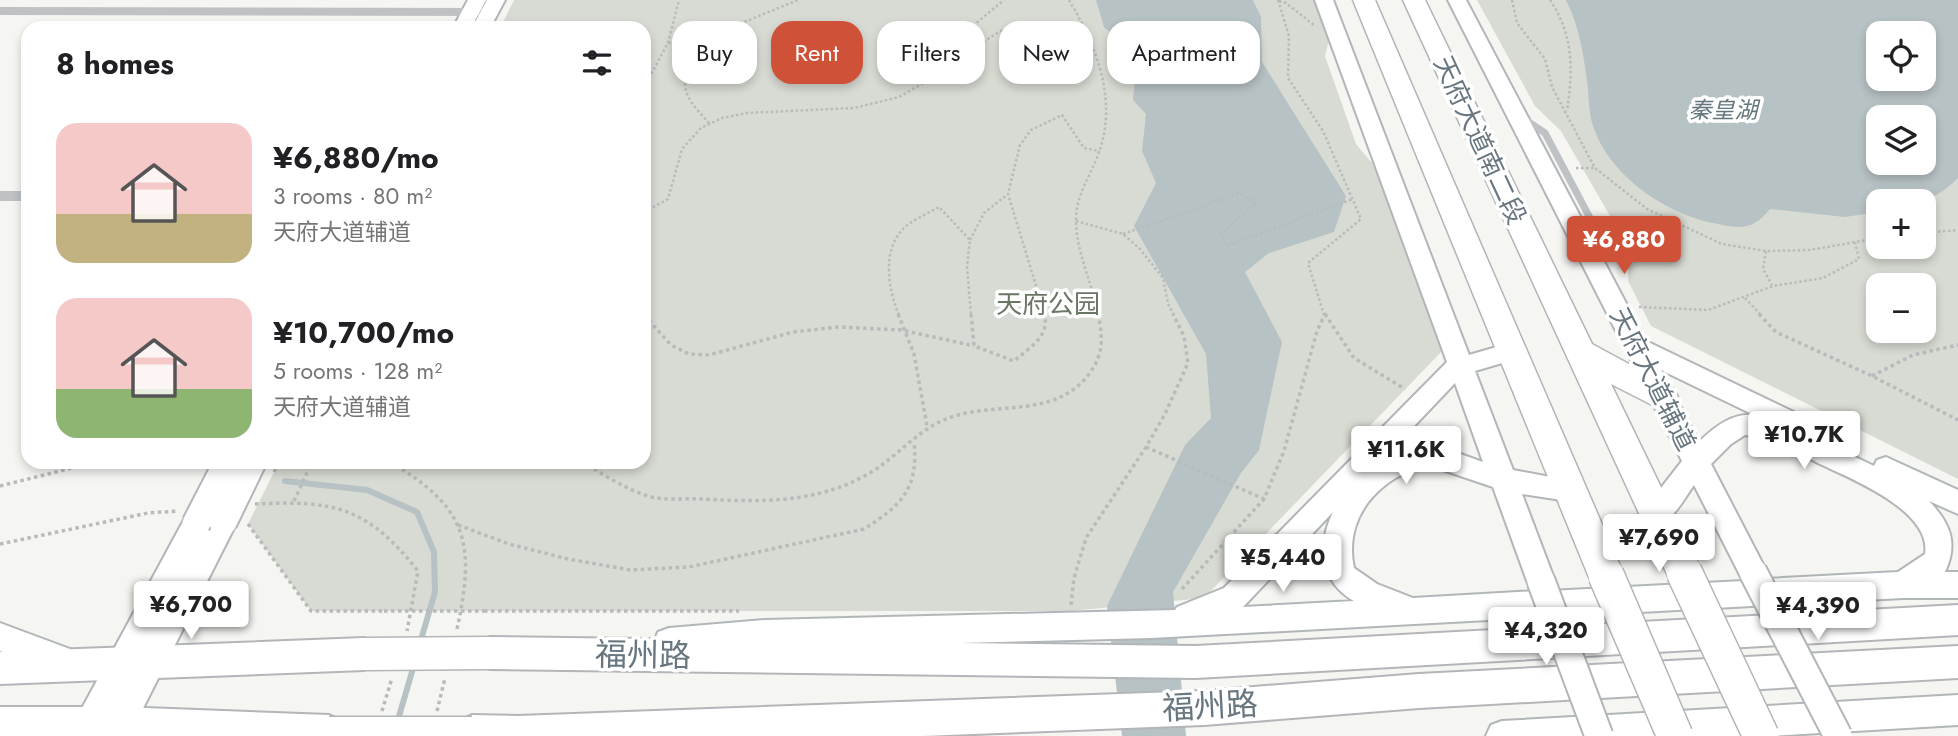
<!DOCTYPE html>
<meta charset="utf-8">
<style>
body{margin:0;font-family:Jost,"Noto Sans SC",sans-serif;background:#f6f6f6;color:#202124;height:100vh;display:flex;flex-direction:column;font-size:26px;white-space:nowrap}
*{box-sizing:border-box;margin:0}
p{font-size:23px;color:#757577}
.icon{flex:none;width:38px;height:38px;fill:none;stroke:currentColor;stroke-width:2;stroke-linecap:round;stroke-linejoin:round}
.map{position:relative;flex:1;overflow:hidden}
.drawer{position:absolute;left:21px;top:21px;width:630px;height:448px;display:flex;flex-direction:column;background:#fff;border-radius:21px;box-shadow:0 4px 10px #0003}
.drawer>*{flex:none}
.banner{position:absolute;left:672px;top:21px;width:665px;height:63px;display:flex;gap:14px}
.controls{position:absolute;left:1866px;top:21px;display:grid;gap:14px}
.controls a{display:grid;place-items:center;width:70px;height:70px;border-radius:14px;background:#fff;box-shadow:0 4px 10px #0003;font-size:35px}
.price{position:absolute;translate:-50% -60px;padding:0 16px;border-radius:7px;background:#fff;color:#222;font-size:23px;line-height:46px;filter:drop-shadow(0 2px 4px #0008)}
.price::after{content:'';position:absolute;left:50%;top:42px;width:21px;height:16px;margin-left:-10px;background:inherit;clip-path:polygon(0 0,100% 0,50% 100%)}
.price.active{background:#cf5137;color:#fff}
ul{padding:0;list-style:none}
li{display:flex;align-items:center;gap:21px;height:175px;padding:0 35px}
li span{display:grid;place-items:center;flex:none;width:196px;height:140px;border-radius:21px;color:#555}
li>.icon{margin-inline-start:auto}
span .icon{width:84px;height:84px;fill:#fffc;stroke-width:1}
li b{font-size:30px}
h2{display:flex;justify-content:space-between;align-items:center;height:84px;padding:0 35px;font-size:30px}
.pill{padding:0 24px;border-radius:21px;background:#fff;box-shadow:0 4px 10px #0003;font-size:24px;line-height:63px}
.pill.active{background:#cf5137;color:#fff}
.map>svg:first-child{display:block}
.green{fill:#d7dbd3;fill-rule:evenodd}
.water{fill:#b7c2c5;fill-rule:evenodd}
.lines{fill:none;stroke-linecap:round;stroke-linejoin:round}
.stream{stroke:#b7c2c5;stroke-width:6}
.secondary-casing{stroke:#b1b6b9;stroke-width:4}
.primary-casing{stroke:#b2b6b9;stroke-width:4}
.highway-casing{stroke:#b1b5b7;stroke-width:3}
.path-far1{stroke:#b8bbbc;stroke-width:2.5;stroke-dasharray:2.5 2.5;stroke-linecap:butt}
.path{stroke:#b8bbbc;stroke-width:3.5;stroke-dasharray:3.5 3.5;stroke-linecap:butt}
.lane{stroke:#bec2c5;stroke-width:7}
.street{fill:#bec2c5;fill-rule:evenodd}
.secondary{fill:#fff;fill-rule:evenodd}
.primary{fill:#fff;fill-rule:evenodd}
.highway{fill:#fff;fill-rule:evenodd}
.secondary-bridge-casing{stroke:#b1b6b9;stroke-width:31;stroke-linecap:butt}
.primary-bridge-casing{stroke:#b2b6b9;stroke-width:35;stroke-linecap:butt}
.highway-bridge-casing{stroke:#b1b5b7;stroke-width:38;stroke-linecap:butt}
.path-bridge{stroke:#b8bbbc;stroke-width:3.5;stroke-dasharray:3.5 3.5;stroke-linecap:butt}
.secondary-bridge{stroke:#fff;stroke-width:27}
.primary-bridge{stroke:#fff;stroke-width:32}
.highway-bridge{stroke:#fff;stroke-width:35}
.labels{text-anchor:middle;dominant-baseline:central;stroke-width:7;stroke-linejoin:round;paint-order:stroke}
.far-water-label{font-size:23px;font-style:italic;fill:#63777c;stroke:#fff}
.street-label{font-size:26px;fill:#67767f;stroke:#fff}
.park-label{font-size:26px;fill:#6a7765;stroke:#fff}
.near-street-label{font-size:32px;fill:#67767f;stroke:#fff}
</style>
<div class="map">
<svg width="1958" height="736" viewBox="0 0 1958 736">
<rect width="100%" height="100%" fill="#f5f5f2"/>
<path class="green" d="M514,0H1317L1330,35L1325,56L1356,144L1382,175L1443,350L1204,598L1070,611H311L248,524L279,462H644V28H500Z
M1477,0H1958V479L1651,326L1628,281L1629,249L1561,131L1535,106ZM1878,33H1923V79H1878ZM1878,117H1923V163H1878ZM1878,201H1923V247H1878ZM1878,285H1923V331H1878Z"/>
<path class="water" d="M1096,0H1253L1261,17L1262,62L1346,196L1334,232L1269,253L1245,272L1282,342L1259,450L1241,473L1173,592L1186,736H1122L1107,606L1185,445L1211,418L1206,354L1134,226L1156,183L1142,151L1146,114L1133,100L1135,80L1144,74L1135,52L1104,27Z
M1566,0H1958V178C1928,207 1917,201 1878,201V212L1845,217L1770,209C1751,233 1737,228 1708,222C1660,210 1609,174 1593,126C1589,114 1589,100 1588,88C1584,58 1580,28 1566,0ZM1878,33H1923V79H1878ZM1878,117H1923V163H1878Z"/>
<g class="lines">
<path class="stream" d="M285,481L367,490L417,512L434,552L435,592L420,643
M397,723L414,665"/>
<g class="secondary-casing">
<path id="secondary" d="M468,0H486L471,28H453Z
M487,0H505L490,28H472Z
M1315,0H1333L1469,355L1510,343L1519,346L1522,352L1519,358L1475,371L1513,470L1577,482L1581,490L1577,498L1568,501L1522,494L1555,581L1549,591L1743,581L1694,485C1682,501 1670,530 1647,522L1643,514L1647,506L1682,461L1448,0H1466L1646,341L1806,418L1810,425L1805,433L1807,434L1874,466L1877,460L1886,457L1958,490V514L1929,501C1951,524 1958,544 1945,572H1958V598H1903L1151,638L765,648L669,656L658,652L654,642L658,632L669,628L765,620L1175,610L1177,607L1224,588L1447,362ZM1661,370L1754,415C1732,413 1714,427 1699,442ZM1455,383L1483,462C1438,447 1426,435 1381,461ZM1745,435C1772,437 1796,452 1820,464C1852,479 1932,511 1925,554L1898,572L1764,579L1767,572L1711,464L1731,444ZM1428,465L1493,487L1527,581L1531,590L1535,591L1413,598L1377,584L1354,568C1343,517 1379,477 1428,465ZM1333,512C1317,545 1320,582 1354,601L1243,607Z
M223,510L233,514L237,522L129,736H67L186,516L196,512L206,516L209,522L213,514Z
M0,623L78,652L82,662L78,672L67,676L0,651Z
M1958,695V725L1769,736H1486L1491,725L1502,721Z"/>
</g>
<g class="primary-casing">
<path id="primary" d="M1958,605V635L1196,678L490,669L478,664L473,653L478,642L490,637L1196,646Z
M364,638L376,643L381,654L376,665L364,670L0,684V652Z
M1958,646V678L1419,708L1204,725L923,736H455L454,733L459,721L472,715L518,716L1204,691L1419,674Z
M0,707H119L329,715L342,721L347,733L346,736H0Z"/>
</g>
<g class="highway-casing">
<path id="highway" d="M1353,0H1375L1624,575L1619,586L1606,591L1593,586L1588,575Z
M1403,0H1425L1592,344L1673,388L1678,397L1673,406L1662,410L1611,384L1702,572L1697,583L1684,588L1671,583Z"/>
</g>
<path class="path-far1" d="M1069,0C1096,45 1118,100 1099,152C1092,173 1077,193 1076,217C1075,250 1092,283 1099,315
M1278,0L1289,36L1288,78L1323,131L1361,219L1308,263L1324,315
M1512,0L1517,23L1545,59L1552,87L1595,168L1647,209L1722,244L1766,251L1810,250L1878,238
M1550,0C1574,35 1573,71 1567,111
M1279,1L1286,3L1314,25
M668,43H700
M937,75L953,74C993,25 1019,15 1082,27
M644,87L668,43L679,0
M709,123C702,115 692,105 688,96C678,76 694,47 710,36L798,0
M1576,168H1595
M644,212L668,199L682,149L701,128L722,118L747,113L854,108L899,97L937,75L963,34L1004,0
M1076,221L1123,234L1140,249L1163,278L1168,304L1174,315
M1923,233L1958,230
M1123,234L1240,193L1257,203L1221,233L1227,246L1353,199
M970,240L984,213L1008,194
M1766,251L1763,269L1772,285
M1745,298L1761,315
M1639,307L1708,310L1773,286L1823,278L1859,259L1855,242
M1325,313L1326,315
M899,315C888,289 881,249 905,227C914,219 929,213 939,207L970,240L967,266L971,315
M1045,315L1008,194L1020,145L1031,130L1062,115L1084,148L1100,151"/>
<path class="path" d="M898,314L914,354L927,426
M971,314L974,346L1014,361C1029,348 1051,336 1044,314
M1325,314L1354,358L1405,389
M1759,314L1776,332L1872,376L1958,420
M644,315L671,345L689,354L709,355L793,332L838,327L902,330L974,346
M1872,376L1913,355L1958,345
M1146,447L1264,499
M390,462C467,507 476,543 457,629
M582,462C603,474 625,489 648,496C665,501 684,498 702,499C759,502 816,504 868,474C895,459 916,431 946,419C993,400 1055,420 1089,374C1104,354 1103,337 1098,314
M0,486L96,462
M294,501L312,462
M255,504C335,500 367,507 418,571L407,631
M248,524L311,611H384
M458,525L509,544L568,559L630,570L689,567L864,529C901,506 919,488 914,442
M0,544L148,513L178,511
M1182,589L1264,499L1284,451L1317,331L1325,314
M1071,605L1074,578L1086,538L1146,447L1165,414L1188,363L1184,336L1173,314
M484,611H739
M382,711L392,678
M437,711L445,678"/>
<path class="lane" d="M1524,119L1545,133L1599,235L1596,258"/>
<path class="street" d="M0,7L486,8L492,12L486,16L0,15Z
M0,191H28V201H0Z"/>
<use href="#secondary" class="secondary"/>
<use href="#primary" class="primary"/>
<use href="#highway" class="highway"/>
<g class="secondary-bridge-casing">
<path id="secondary-bridge" d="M223,522L252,462
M196,524L228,462
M1753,572L1838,736
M1541,581L1599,736"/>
</g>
<g class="primary-bridge-casing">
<path id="primary-bridge" d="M364,654L490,653
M329,733H472"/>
</g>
<g class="highway-bridge-casing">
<path id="highway-bridge" d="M1684,572L1761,736
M1606,575L1675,736"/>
</g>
<path class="path-bridge" d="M274,472L279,462
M384,611H484"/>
<use href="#secondary-bridge" class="secondary-bridge"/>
<use href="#primary-bridge" class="primary-bridge"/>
<use href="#highway-bridge" class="highway-bridge"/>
</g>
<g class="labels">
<g class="far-water-label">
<text x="1723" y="110">秦皇湖</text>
</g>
<g class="street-label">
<text transform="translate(1480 140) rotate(65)">天府大道南二段</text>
<text transform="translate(1653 379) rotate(63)">天府大道辅道</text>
</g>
<g class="park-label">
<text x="1048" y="304">天府公园</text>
</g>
<g class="near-street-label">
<text transform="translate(643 655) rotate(1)">福州路</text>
<text transform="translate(1210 706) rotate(-3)">福州路</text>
</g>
</g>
</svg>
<div class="controls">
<a><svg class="icon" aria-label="locate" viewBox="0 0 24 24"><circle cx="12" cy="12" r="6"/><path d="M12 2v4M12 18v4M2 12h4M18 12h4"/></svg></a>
<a><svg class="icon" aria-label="layers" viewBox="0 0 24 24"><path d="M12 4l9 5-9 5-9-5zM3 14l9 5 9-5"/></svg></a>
<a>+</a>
<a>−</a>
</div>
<b class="price active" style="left:1624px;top:276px">¥6,880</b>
<b class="price" style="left:1804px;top:471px">¥10.7K</b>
<b class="price" style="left:1406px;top:486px">¥11.6K</b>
<b class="price" style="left:1659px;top:574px">¥7,690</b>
<b class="price" style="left:1283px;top:594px">¥5,440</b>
<b class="price" style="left:191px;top:641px">¥6,700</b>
<b class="price" style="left:1818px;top:642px">¥4,390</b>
<b class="price" style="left:1546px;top:667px">¥4,320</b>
<div class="banner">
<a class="pill">Buy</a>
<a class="pill active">Rent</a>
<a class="pill">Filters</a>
<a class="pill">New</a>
<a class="pill">Apartment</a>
</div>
<section class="drawer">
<h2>8 homes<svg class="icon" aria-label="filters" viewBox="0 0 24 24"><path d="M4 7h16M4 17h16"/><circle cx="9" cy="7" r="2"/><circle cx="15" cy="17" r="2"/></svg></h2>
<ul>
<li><span style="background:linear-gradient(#f6c9c9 65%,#c2b280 0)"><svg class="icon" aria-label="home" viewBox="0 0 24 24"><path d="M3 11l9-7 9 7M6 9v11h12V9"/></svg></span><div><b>¥6,880/mo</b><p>3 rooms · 80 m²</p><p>天府大道辅道</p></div></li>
<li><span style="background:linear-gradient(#f6c9c9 65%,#8fb573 0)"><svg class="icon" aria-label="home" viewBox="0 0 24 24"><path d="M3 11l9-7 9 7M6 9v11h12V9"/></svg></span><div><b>¥10,700/mo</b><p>5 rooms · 128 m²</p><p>天府大道辅道</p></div></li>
</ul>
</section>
</div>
